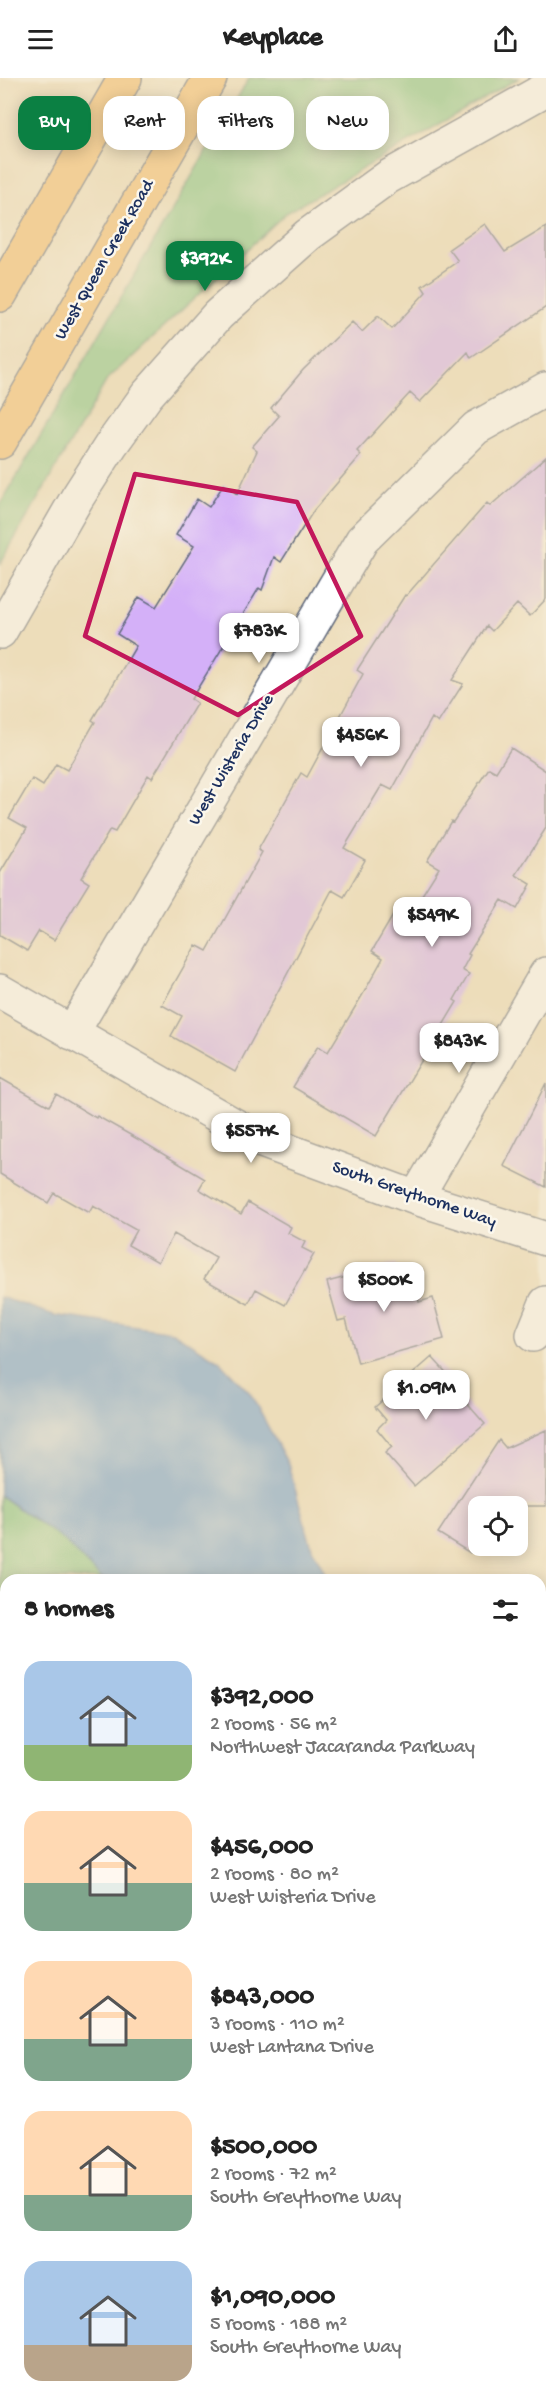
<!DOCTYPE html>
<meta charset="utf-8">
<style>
body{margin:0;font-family:"Gochi Hand",sans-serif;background:#f6f6f6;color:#222;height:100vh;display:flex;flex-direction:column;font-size:22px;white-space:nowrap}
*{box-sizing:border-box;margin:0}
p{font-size:20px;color:#767676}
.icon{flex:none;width:33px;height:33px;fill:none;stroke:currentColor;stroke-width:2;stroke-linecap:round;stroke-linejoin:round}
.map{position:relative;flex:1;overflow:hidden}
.panel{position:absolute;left:0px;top:1496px;width:546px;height:836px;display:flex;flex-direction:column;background:#fff;border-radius:18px 18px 0 0;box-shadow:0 3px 15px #0003}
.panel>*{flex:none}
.guide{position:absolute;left:18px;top:18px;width:510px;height:54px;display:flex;gap:12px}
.controls{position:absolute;left:468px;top:1418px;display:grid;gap:12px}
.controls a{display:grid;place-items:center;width:60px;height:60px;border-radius:12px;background:#fff;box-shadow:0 3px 15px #0003;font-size:30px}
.price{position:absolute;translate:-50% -51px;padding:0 14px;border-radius:12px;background:#fff;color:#222;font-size:20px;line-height:39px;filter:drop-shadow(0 2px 3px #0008)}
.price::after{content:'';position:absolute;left:50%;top:36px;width:18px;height:14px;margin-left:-9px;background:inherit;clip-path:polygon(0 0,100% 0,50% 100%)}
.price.active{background:#0b8043;color:#fff}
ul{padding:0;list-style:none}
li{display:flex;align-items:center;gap:18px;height:150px;padding:0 24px}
li span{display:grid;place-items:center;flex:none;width:168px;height:120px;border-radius:18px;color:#555}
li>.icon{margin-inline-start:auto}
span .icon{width:72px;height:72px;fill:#fffc;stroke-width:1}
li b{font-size:26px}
h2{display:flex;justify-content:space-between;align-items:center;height:72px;padding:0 24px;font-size:26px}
.pill{padding:0 21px;border-radius:18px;background:#fff;box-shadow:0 3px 15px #0003;font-size:21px;line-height:54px}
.pill.active{background:#0b8043;color:#fff}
header{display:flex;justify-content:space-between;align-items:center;height:78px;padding:0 24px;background:#fff;font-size:27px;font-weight:800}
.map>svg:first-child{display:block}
.green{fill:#7fc683;stroke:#4d7a70;stroke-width:1.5}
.water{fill:#699dd5;stroke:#42669a;stroke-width:1.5}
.building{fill:#d4b0f8}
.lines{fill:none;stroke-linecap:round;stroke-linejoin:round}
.minor-casing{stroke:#646c7e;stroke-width:36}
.major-casing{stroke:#646c7e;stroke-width:36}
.path{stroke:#646c7e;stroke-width:4;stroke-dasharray:1.5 4.5;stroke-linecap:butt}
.minor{stroke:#fff;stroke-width:33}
.major{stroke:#f9bf6d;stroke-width:33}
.marked{fill:none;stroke:#c2185b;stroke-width:4.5;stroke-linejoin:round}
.labels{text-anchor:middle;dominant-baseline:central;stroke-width:5;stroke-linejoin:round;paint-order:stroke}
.street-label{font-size:18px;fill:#1b2f5e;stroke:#fbf7ec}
</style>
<header><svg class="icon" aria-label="menu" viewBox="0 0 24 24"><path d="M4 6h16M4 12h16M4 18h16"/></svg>Keyplace<svg class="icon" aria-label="share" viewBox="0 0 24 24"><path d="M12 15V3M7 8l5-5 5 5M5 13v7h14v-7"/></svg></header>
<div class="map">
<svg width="546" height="2330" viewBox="0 0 546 2330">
<rect width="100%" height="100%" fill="#fbf7ec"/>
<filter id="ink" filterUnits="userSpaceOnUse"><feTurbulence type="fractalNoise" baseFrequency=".0167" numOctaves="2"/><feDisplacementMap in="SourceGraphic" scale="12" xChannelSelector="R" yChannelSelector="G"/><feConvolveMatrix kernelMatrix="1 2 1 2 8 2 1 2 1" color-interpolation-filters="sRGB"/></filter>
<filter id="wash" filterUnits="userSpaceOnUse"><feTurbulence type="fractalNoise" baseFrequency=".008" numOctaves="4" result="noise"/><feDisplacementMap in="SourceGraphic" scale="24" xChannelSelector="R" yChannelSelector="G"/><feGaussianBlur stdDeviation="1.35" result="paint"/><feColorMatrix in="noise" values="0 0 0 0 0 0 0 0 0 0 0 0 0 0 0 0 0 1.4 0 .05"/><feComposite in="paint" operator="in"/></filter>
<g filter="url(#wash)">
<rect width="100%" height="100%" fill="#edddba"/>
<path class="green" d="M249,0H519L286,135L107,302L0,486V427Z
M0,1418L65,1463L102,1501L6,1502V1631H0Z"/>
<path class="water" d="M0,1219L54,1237L173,1254L219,1283L250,1315L288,1386L312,1470L328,1501H102L65,1463L0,1417Z
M546,1517V1642L540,1641V1522Z"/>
<g id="blocks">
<path class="building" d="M485,146L505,174L546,149V229L471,280L468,274L420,324L410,315L357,373L361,377L314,432L281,484L274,479L262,512L259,510L191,621L197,625L152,700L148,697L115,754L110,752L81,800L89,805L54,862L39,853L27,873L0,857V795L27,750L9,740L32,701L43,708L56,686L67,692L95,644L92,642L136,568L117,556L139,519L156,529L194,468L176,457L197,421L209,429L224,406L237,416L257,373L252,369L279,338L271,330L303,292L352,244L362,254L378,238L392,251L426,214L422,208L458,183L449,171Z
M546,379V521L530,538L517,526L492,553L487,548L452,602L463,606L438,645L432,640L392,712L382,707L344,770L365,782L344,819L332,812L235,994L171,958L182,938L162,927L196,867L207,873L262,774L258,772L301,695L307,699L363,596L357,592L405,517L406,518L487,425L490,428Z
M511,670L546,693V750L516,797L531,806L517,831L502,822L468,876L470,877L462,892L469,896L454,922L457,924L376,1058L293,1009L318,968L328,974L363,916L383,880L372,873L395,834L407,841L439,790L427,783L451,743L453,744L489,690L496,694Z
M0,1000L49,1028L56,1016L96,1040L97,1038L148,1067L205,1101L199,1111L241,1136L248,1124L291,1149L288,1155L305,1164L302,1170L314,1176L285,1227L256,1211L248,1226L204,1201L216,1180L174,1156L158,1184L128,1167L136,1152L93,1128L89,1135L54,1115L48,1125L0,1096Z
M546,1005V1109L504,1088Z
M396,1186L403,1210L414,1207L419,1224L433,1220L444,1261L358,1285L346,1241L338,1243L327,1204Z
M432,1279L461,1311L457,1314L485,1346L414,1408L385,1375L392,1369L377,1351L386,1342L375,1329Z
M546,1352V1428H478V1463L470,1475L438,1455L499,1362L506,1370Z"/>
</g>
</g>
<g filter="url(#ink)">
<use href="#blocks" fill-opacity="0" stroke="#646c7e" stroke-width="1.5"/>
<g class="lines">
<g class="minor-casing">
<path id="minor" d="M0,554L77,420L111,367L147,317L218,237L308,157L388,99L546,11
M0,913L262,1063L416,1120L546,1161
M72,955L362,462L476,350L546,311
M416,1120L546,896
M533,1257L546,1225
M0,1888L6,1895
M540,1936L546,1943
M0,2123L6,2119
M540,2268L546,2264
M0,2299L6,2306
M21,2325L26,2330
M458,2330L465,2325"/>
</g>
<g class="major-casing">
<path id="major" d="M0,217L125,0
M0,364L210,0"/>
</g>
<path class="path" d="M0,1569L6,1559"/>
<use href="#minor" class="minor"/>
<use href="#major" class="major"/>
</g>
</g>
<path d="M0 0H546V2330H0ZM135,396L297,424L361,558L238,637L85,558Z" fill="#edddba" fill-opacity=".55" fill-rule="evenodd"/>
<path class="marked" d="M135,396L297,424L361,558L238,637L85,558Z"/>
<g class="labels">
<g class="street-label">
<text transform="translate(105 182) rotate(-60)">West Queen Creek Road</text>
<text transform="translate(232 682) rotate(-59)">West Wisteria Drive</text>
<text transform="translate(414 1117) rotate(19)">South Greythorne Way</text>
</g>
</g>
</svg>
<div class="controls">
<a><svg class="icon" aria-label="locate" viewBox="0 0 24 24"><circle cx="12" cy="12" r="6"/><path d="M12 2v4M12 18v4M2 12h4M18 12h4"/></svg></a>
</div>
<b class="price active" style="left:205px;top:214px">$392K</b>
<b class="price" style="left:259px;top:586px">$783K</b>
<b class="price" style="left:361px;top:690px">$456K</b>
<b class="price" style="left:432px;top:870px">$549K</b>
<b class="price" style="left:459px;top:996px">$843K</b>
<b class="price" style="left:251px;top:1086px">$557K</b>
<b class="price" style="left:384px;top:1235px">$500K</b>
<b class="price" style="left:426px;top:1343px">$1.09M</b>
<div class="guide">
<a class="pill active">Buy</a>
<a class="pill">Rent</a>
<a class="pill">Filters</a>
<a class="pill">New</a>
</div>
<section class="panel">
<h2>8 homes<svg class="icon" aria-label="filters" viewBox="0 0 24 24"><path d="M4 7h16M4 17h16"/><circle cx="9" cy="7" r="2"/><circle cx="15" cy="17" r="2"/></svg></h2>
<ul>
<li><span style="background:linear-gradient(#a9c7e8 70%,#8fb573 0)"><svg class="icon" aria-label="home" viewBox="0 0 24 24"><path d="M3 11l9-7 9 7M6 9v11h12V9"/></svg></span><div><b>$392,000</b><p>2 rooms · 56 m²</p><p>Northwest Jacaranda Parkway</p></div></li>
<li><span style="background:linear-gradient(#ffd9b3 60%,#7fa58c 0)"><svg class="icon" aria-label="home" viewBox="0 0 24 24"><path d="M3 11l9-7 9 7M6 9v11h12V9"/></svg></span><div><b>$456,000</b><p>2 rooms · 80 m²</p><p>West Wisteria Drive</p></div></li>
<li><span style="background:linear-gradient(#ffd9b3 65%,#7fa58c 0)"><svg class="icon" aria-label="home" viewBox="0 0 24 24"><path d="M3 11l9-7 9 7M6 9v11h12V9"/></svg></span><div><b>$843,000</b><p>3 rooms · 110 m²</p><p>West Lantana Drive</p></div></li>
<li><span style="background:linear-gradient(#ffd9b3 70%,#7fa58c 0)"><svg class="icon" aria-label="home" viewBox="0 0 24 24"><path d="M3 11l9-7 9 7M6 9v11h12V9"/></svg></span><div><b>$500,000</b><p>2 rooms · 72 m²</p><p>South Greythorne Way</p></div></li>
<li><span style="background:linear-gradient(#a9c7e8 70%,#b9a48a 0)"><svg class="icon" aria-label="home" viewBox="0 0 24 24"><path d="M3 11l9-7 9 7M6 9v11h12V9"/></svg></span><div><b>$1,090,000</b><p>5 rooms · 188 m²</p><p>South Greythorne Way</p></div></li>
</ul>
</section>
</div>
